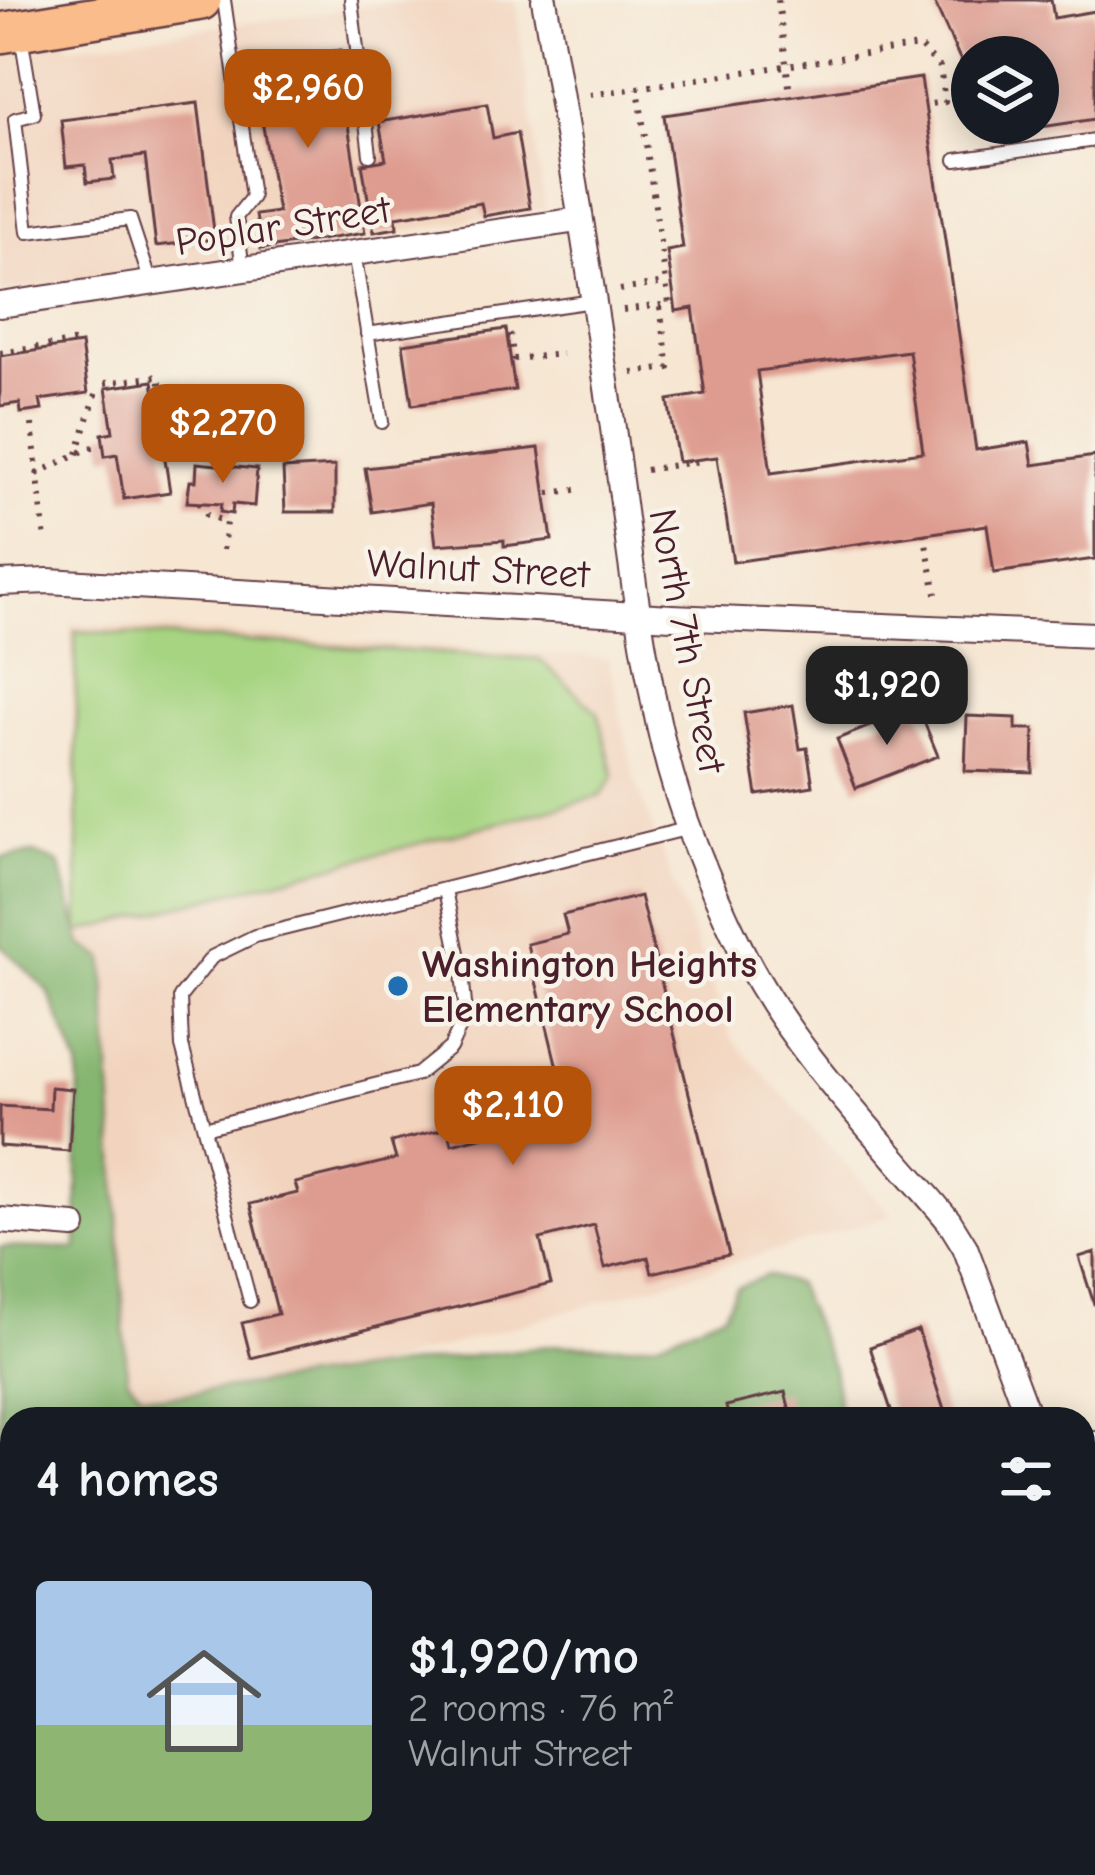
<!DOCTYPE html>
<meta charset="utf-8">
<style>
body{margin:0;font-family:"Comic Neue",sans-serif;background:#242831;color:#f1f3f6;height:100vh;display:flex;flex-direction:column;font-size:45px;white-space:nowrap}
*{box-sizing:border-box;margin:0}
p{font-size:39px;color:#9ea1a6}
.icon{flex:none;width:66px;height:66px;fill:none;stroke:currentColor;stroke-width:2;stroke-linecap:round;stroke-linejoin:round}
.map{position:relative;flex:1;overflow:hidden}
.sheet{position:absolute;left:0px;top:1407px;width:1095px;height:468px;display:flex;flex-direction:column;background:#171b24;border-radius:36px 36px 0 0;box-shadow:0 6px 30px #0003}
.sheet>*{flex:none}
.tools{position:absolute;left:951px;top:36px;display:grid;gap:24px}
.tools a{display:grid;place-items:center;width:108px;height:108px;border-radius:50%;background:#171b24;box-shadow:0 6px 30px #0003;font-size:60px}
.price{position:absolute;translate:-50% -102px;padding:0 27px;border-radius:24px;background:#b45309;color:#fff;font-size:39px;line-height:78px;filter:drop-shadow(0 3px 6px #0008)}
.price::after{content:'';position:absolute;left:50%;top:72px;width:36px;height:27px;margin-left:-18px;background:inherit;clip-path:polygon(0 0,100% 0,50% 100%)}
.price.current{background:#222;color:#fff}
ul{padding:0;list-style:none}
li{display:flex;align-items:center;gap:36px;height:300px;padding:0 36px}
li+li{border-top:3px solid #363941}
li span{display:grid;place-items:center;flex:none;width:336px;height:240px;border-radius:12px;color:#555}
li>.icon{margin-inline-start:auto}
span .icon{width:144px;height:144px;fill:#fffc;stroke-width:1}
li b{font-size:51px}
h2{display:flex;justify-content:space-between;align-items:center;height:144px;padding:0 36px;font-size:51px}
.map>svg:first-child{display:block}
.built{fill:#f2d4be}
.green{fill:#a6d481;stroke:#787a56;stroke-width:3}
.forest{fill:#84b66f;stroke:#676a4d;stroke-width:3}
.building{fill:#de9c90;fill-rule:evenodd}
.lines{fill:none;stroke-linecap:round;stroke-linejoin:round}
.service-casing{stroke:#643d44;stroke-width:16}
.minor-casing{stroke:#643d44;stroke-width:28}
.primary-casing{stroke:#643d44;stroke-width:44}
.path{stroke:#643d44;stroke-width:6;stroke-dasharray:3 9;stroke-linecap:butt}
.service{stroke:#fff;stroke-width:12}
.minor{stroke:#fff;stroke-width:24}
.primary{stroke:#fabc8b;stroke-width:39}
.poi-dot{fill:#1f6fb2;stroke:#f7f3e8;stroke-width:4.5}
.labels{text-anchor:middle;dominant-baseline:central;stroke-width:9;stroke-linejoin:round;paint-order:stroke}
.street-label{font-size:39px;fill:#4a1f2b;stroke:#f7f3e8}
.poi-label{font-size:39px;font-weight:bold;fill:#4a1f2b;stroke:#f7f3e8;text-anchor:start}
</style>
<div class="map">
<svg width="1095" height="1875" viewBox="0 0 1095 1875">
<rect width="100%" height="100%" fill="#f7f3e8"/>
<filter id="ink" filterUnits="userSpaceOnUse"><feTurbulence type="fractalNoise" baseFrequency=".00833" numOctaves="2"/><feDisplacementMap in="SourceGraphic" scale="24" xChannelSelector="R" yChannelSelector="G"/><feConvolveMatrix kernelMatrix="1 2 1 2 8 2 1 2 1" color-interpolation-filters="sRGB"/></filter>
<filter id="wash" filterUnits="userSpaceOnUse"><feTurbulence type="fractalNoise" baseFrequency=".004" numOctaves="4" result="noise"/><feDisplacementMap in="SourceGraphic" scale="48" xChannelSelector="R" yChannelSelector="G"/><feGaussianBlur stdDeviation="2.7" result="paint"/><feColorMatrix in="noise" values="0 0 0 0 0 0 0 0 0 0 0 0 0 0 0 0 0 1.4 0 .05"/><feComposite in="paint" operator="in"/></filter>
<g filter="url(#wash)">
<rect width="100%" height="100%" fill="#f6e6d2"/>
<path class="built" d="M0,0H59L68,47L415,0H515L545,209L0,293Z
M928,0H1095V133L993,148L982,123H1038V57H972V100Z
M70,624L608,658L635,780L732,1039L893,1216L197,1419H124L79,932Z"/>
<path class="green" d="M75,631L539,659L598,713L614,776L601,796L79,932Z"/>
<path class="forest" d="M33,853L59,863L82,945L104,958L127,1378L141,1393L163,1397L557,1345L621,1346L657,1342L724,1313L736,1288L767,1275L796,1284L833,1369L840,1412L835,1419H12V1629L0,1632V1247L77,1249L79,1066L48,991L0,944V858Z"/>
<g id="blocks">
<path class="building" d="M933,0H1051L1054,18L1095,11V119L995,134L990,123H1038V57H972V85Z
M341,50L345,73L340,74L365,233L261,249L256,215L278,212L252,64Z
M921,78L976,450L1029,442L1033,465L1095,456V559L994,573L987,525L733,562L717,457L678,462L668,400L705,394L693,308L676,311L667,251L683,248L664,115ZM909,351L923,452L771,473L757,371Z
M198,103L215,239L156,246L145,156L112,160L114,179L87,182L85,165L66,167L61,120Z
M487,104L493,138L517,133L530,208L484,216L481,203L396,217L397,228L374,232L362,164L386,160L379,122Z
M506,329L515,390L412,405L403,344Z
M81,344L88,393L40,400L42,410L21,413L20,403L0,406V356Z
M153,381L170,492L124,499L117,454L105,456L102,434L113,432L106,388Z
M539,448L552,540L504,546V540L436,545L431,503L372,512L365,468Z
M197,463L257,469L254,506L233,504L232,514L220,512L221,504L187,502L190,481H196Z
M335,466V512H285L283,469Z
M793,705L800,749L807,748L813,786L757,795L744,713Z
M918,707L938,756L856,788L837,739Z
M967,716L1016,718V729H1034L1033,773L965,771Z
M640,896L729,1255L652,1273L648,1257L605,1268L594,1225L540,1239L551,1284L251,1358L242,1323L278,1314L250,1204L298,1193L295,1183L396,1159L391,1142L448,1128L452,1144L553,1119L556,1129L571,1125L527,944L568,934L563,915Z
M51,1087L73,1089L69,1151L0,1146V1106L50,1109Z
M1095,1252V1304H1094L1079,1257Z
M918,1330L947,1419H894L870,1347Z
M785,1392L792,1419H729L726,1406Z
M0,1745L12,1746V1834L0,1833Z
M1095,1789V1873L1015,1875L1011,1863H1083V1793Z
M233,1863H332V1875H232Z
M373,1863H488L492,1875H377Z
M885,1863H928L932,1875H889Z"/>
</g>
</g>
<g filter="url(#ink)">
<use href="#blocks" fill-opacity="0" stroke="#643d44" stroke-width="3"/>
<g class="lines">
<g class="service-casing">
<path id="service" d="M224,0L252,197L236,217L243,269
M351,0L370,155
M21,35L34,114L15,119L28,232L130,219L151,283
M956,160L1095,140
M354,253L382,422
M367,334L593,301
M204,1128L418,1074L450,1048L466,1015L462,972L445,890
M250,1301L182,1046L180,997L212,957L255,936L690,828"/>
</g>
<g class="minor-casing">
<path id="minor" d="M544,0C569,140 591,281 612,421C626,522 637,626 659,726C675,802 706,878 740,947C790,1049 877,1135 949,1221L965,1247L1029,1419
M0,305L578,220
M0,583L48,581L672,617L1095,635
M0,1220L74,1226
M1083,1448L1095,1444
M1083,1555L1095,1588"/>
</g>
<g class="primary-casing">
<path id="primary" d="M0,33L201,0"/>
</g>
<path class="path" d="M778,0L790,94
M590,95L919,46L940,67L945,102L930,104
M620,290L665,283
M623,310L669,304L638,88
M510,334L515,366
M0,353L78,341
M514,359L562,354
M632,373L669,368L660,307
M105,383L159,376L165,424
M32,424L45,540
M77,454L97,391
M646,470L705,460
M37,474L89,448L103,446
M549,493L583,489
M199,503L207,515L226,522L223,550
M924,533L936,594"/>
<use href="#service" class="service"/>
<use href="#minor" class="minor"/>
<use href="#primary" class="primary"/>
</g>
</g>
<circle class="poi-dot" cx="398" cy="986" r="12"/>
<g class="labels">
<g class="street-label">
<text transform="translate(283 226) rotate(-9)">Poplar Street</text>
<text transform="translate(478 569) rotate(3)">Walnut Street</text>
<text transform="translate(687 641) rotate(79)">North 7th Street</text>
</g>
<g class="poi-label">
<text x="422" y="964">Washington Heights<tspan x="422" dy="45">Elementary School</tspan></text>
</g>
</g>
</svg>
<div class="tools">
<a><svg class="icon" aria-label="layers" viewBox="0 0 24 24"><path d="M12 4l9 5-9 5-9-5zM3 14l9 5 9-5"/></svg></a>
</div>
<b class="price" style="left:308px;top:151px">$2,960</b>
<b class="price" style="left:223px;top:486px">$2,270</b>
<b class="price current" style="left:887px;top:748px">$1,920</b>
<b class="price" style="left:513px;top:1168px">$2,110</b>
<section class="sheet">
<h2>4 homes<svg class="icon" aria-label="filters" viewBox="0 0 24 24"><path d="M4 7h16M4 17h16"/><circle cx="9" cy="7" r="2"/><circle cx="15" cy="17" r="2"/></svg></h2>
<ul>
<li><span style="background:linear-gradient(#a9c7e8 60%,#8fb573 0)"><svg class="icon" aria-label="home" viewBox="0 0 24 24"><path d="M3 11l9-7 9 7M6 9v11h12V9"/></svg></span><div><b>$1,920/mo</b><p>2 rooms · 76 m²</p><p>Walnut Street</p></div></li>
</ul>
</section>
</div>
